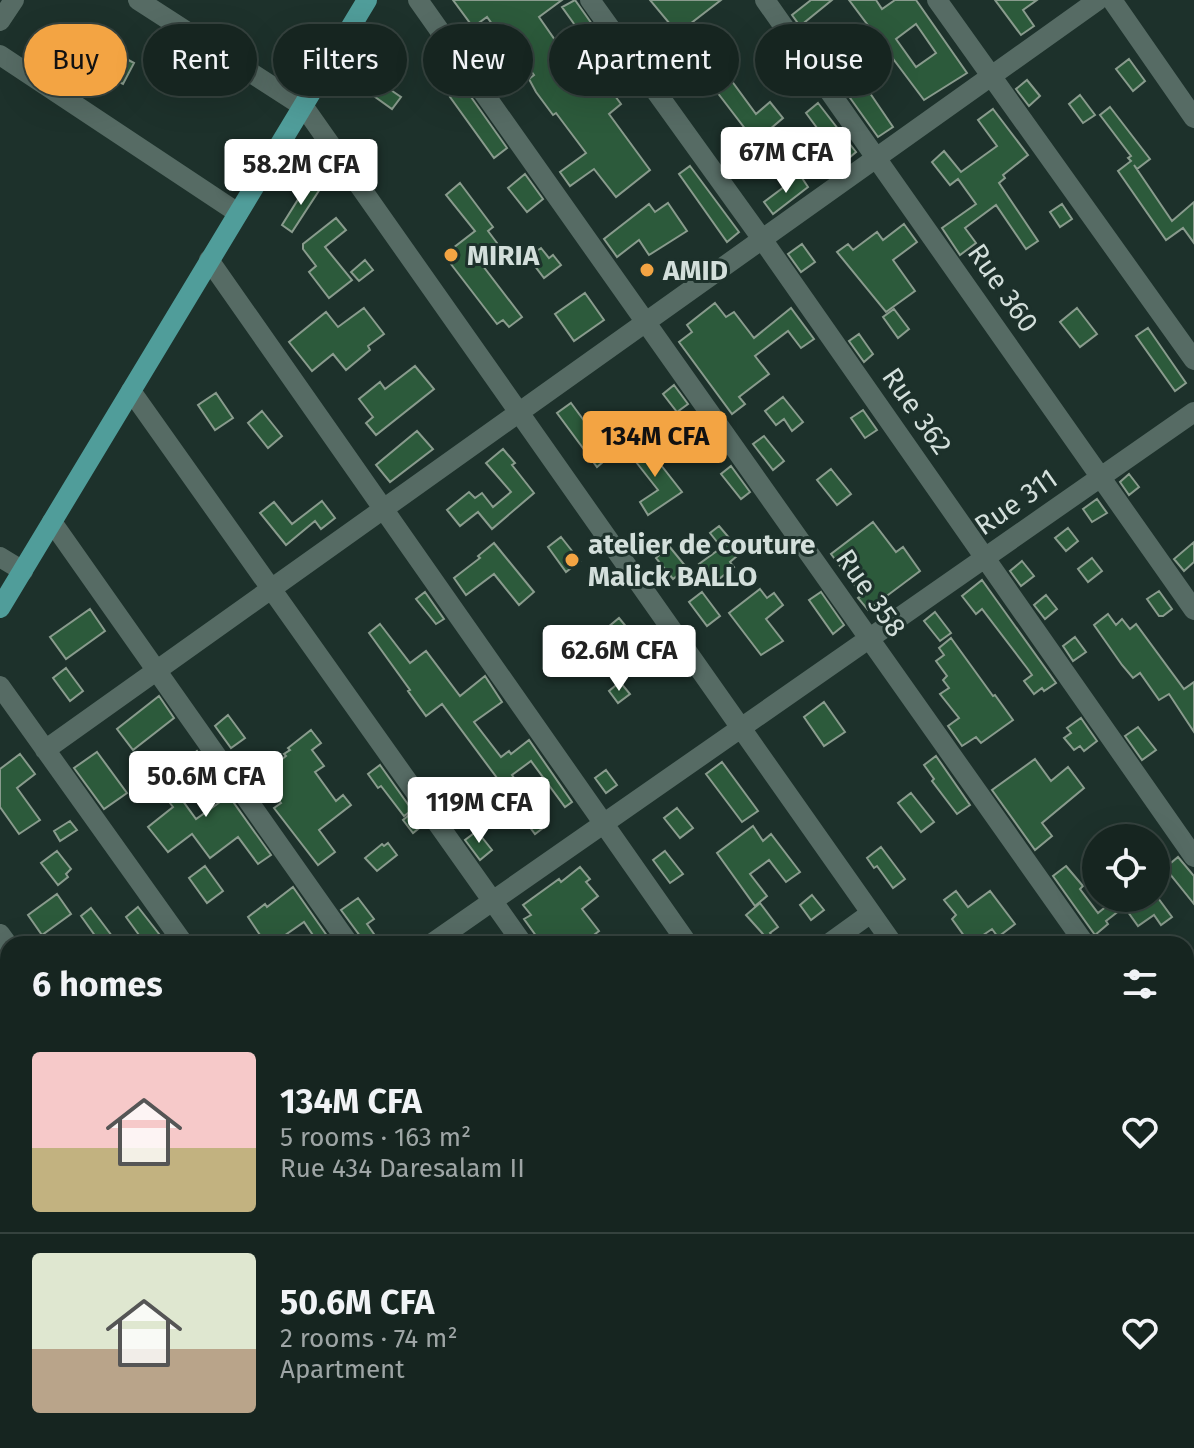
<!DOCTYPE html>
<meta charset="utf-8">
<style>
body{margin:0;font-family:"Fira Sans",sans-serif;background:#1f2d29;color:#f1f3f6;height:100vh;display:flex;flex-direction:column;font-size:30px;white-space:nowrap}
*{box-sizing:border-box;margin:0}
p{font-size:26px;color:#9ea5a5}
.icon{flex:none;width:44px;height:44px;fill:none;stroke:currentColor;stroke-width:2;stroke-linecap:round;stroke-linejoin:round}
.map{position:relative;flex:1;overflow:hidden}
.details{position:absolute;left:0px;top:936px;width:1194px;height:512px;display:flex;flex-direction:column;background:#162520;border-radius:24px 24px 0 0;box-shadow:0 8px 32px #0002,0 0 0 2px #35423e}
.details>*{flex:none}
.hud{position:absolute;left:24px;top:24px;width:1146px;height:72px;display:flex;gap:16px}
.tools{position:absolute;left:1082px;top:824px;display:grid;gap:16px}
.tools a{display:grid;place-items:center;width:88px;height:88px;border-radius:50%;background:#162520;box-shadow:0 8px 32px #0002,0 0 0 2px #35423e;font-size:40px}
.price{position:absolute;translate:-50% -68px;padding:0 18px;border-radius:8px;background:#fff;color:#222;font-size:26px;line-height:52px;filter:drop-shadow(0 2px 4px #0008)}
.price::after{content:'';position:absolute;left:50%;top:48px;width:24px;height:18px;margin-left:-12px;background:inherit;clip-path:polygon(0 0,100% 0,50% 100%)}
.price.on{background:#f3a443;color:#111}
ul{padding:0;list-style:none}
li{display:flex;align-items:center;gap:24px;height:200px;padding:0 32px}
li+li{border-top:2px solid #35423e}
li span{display:grid;place-items:center;flex:none;width:224px;height:160px;border-radius:8px;color:#555}
li>.icon{margin-inline-start:auto}
span .icon{width:96px;height:96px;fill:#fffc;stroke-width:1}
li b{font-size:34px}
h2{display:flex;justify-content:space-between;align-items:center;height:96px;padding:0 32px;font-size:34px}
.pill{padding:0 28px;border-radius:36px;background:#162520;box-shadow:0 8px 32px #0002,0 0 0 2px #35423e;font-size:28px;line-height:72px}
.pill.on{background:#f3a443;color:#111}
.map>svg:first-child{display:block}
.green{fill:#394d27}
.building{fill:#2c5a3b;stroke:#899b8d;stroke-width:2;fill-rule:evenodd}
.lines{fill:none;stroke-linecap:round;stroke-linejoin:round}
.minor{stroke:#566b64;stroke-width:20}
.major{stroke:#509d9a;stroke-width:20}
.poi-dot{fill:#f3a443;stroke:#1d312b;stroke-width:3}
.labels{text-anchor:middle;dominant-baseline:central;stroke-width:6;stroke-linejoin:round;paint-order:stroke}
.poi-label{font-size:28px;font-weight:bold;fill:#d3dfdb;stroke:#1d312b;text-anchor:start}
.street-label{font-size:28px;fill:#d3dfdb;stroke:#1d312b}
</style>
<div class="map">
<svg width="1194" height="1448" viewBox="0 0 1194 1448">
<rect width="100%" height="100%" fill="#1d312b"/>
<path class="green" d="M436,1440H850L855,1448H441Z"/>
<path class="building" d="M453,0H562L539,17L562,50L582,35L562,7L575,0L623,68L604,81L621,104L609,114L650,170L616,197L594,169L570,186L560,172L586,153L556,113L553,115L536,92L529,79L534,75L508,40L505,42L487,17L473,27Z
M650,0H721L690,24L756,114L770,102L783,118L769,130L780,146L766,156L707,79L688,50L690,48Z
M811,0H832L800,26L792,15Z
M849,0H876L882,9L895,0H916L967,73L924,100ZM916,24L936,53L916,67L896,39Z
M995,0H1037L1023,10L1034,26L1021,35Z
M112,51L134,63L123,84L101,73Z
M1129,59L1145,81L1133,91L1116,69Z
M859,77L893,127L878,137L843,88Z
M1027,80L1040,96L1029,106L1016,89Z
M379,82L401,97L392,109L371,94Z
M464,87L507,148L494,158L450,97Z
M1080,95L1095,115L1083,123L1069,104Z
M818,103L856,152L843,163L806,113Z
M1110,107L1150,159L1137,169L1134,165L1172,221L1194,202V243L1183,228L1166,240L1118,171L1131,161L1128,158L1131,156L1100,115Z
M993,109L1028,155L1003,175L1005,178L999,183L1038,241L1026,249L996,205L965,228L976,243L960,255L942,228L976,204L958,179L950,185L932,162L944,151L961,172L997,146L978,120Z
M690,166L739,232L727,242L679,174Z
M525,174L543,199L527,212L508,188Z
M800,175L808,187L773,214L764,202Z
M309,182L320,189L292,232L282,225Z
M460,183L493,227L488,231L503,251L483,266L522,317L509,327L503,320L497,324L444,255L475,231L446,195Z
M668,203L687,231L649,255L639,240L617,257L604,239L649,204L655,212Z
M1062,204L1072,219L1060,227L1050,212Z
M336,218L346,230L325,247L352,280L329,298L309,272L316,266L303,249V244Z
M904,224L917,242L893,260L915,291L886,312L837,252L848,244L853,250L877,232L883,240Z
M802,244L815,262L801,272L788,254Z
M541,248L549,258L553,255L561,265L544,278L528,257Z
M365,260L373,270L359,281L351,272Z
M585,293L604,320L574,341L555,314Z
M715,303L726,317L734,312L754,338L791,308L814,339L801,348L788,331L755,356L769,374L739,397L745,404L732,414L679,342L692,332L687,325Z
M364,308L384,334L368,346L370,350L346,370L333,354L312,371L289,342L326,312L338,327Z
M1077,308L1097,334L1080,347L1060,322Z
M894,309L909,329L898,338L883,317Z
M1148,328L1186,383L1175,391L1136,336Z
M859,334L873,354L864,362L849,341Z
M415,366L434,389L376,435L366,423L373,417L359,399L380,382L385,389Z
M674,385L688,404L677,412L663,394Z
M216,393L233,418L215,430L198,405Z
M783,397L803,422L792,431L784,419L776,425L765,411Z
M571,403L610,456L597,467L557,413Z
M863,410L877,430L865,438L851,418Z
M262,411L282,436L268,448L248,423Z
M417,431L433,449L390,482L376,465Z
M764,436L784,461L773,470L753,444Z
M643,442L682,492L648,515L640,502L658,490L629,453Z
M503,449L515,463L512,465L534,493L492,529L478,512L460,526L447,510L469,492L475,498L482,493L493,507L511,492L486,463Z
M731,466L750,492L741,499L721,474Z
M831,469L851,494L837,505L817,480Z
M1129,474L1139,487L1129,495L1120,482Z
M1097,499L1107,513L1092,522L1083,509Z
M322,501L335,518L321,529L315,521L286,545L260,513L274,502L292,524Z
M873,522L896,552L903,547L920,571L868,610L858,598L862,595L831,554Z
M719,526L731,540L721,547L710,533Z
M1068,528L1078,541L1066,551L1055,538Z
M561,537L580,561L566,572L548,547Z
M1194,542V562L1184,571L1174,559Z
M494,543L534,592L519,605L494,574L466,595L454,578L480,558L478,556Z
M728,543L737,556L730,562L734,567L714,583L699,564Z
M669,546L687,568L673,579L656,558Z
M1092,558L1102,571L1088,582L1078,569Z
M1022,561L1034,576L1021,586L1010,571Z
M982,580L1056,683L1044,691L1042,688L1034,694L1024,681L1032,675L1027,668L982,609L976,614L962,596Z
M760,589L767,598L774,593L783,605L766,619L783,641L761,655L729,613Z
M1159,591L1172,609L1163,616H1159L1147,599Z
M425,592L444,619L436,624L416,599Z
M702,592L720,616L707,626L689,602Z
M821,592L844,625L833,634L809,600Z
M1046,595L1057,609L1045,619L1034,605Z
M90,609L105,631L66,659L50,637Z
M935,612L951,633L940,641L924,621Z
M1108,614L1116,625L1122,619L1130,629L1136,624L1184,689L1194,682V732L1169,694L1159,700L1140,673L1133,678L1122,665L1094,625Z
M619,618L629,630L617,640L607,628Z
M380,624L410,663L426,651L460,696L485,676L502,702L474,722L501,757L509,751L511,754L529,740L572,802L565,807L531,761L512,775L547,825L535,834L501,789L503,786L442,704L426,716L408,691L410,690L369,633Z
M1075,637L1086,652L1073,661L1063,646Z
M951,638L993,696L995,695L1013,720L981,743L976,737L962,746L948,726L959,718L940,694L949,688L943,680L947,676L936,661L944,655L939,648Z
M66,668L83,691L70,701L53,678Z
M620,682L630,694L618,703L609,691Z
M159,696L174,718L133,750L117,729Z
M824,702L845,732L824,746L804,717Z
M228,715L245,738L231,748L215,726Z
M1081,718L1097,741L1084,751L1080,746L1074,750L1064,738L1071,733L1067,728Z
M1138,727L1156,750L1142,760L1125,736Z
M311,730L321,743L312,750L324,766L315,772L336,801L343,795L351,805L319,830L335,852L318,865L274,808L281,803L261,776L286,756L284,754L290,750L288,748Z
M197,751L271,855L258,864L238,837L210,858L192,834L168,852L148,827L173,807L154,782L164,775L196,819L220,802L187,759Z
M97,752L127,793L104,809L74,768Z
M20,754L35,774L17,788L40,820L19,834L0,807V769Z
M936,756L970,805L957,814L932,781L934,779L924,765Z
M1035,759L1051,781L1068,767L1084,788L1042,823L1052,836L1035,850L992,790Z
M722,762L758,811L742,822L706,774Z
M380,765L412,810L404,816L381,786L378,788L368,774Z
M606,770L617,785L606,793L595,778Z
M451,790L467,808L454,820L438,801Z
M911,793L934,822L921,832L898,803Z
M677,808L693,828L680,838L664,818Z
M413,812L423,825L413,833L403,820Z
M70,821L77,830L60,841L54,831Z
M753,826L763,841L771,834L800,872L786,882L769,860L750,874L767,896L755,906L717,853Z
M477,831L492,850L480,860L465,840Z
M388,843L397,855L377,871L365,858L382,844L384,846Z
M881,847L905,879L893,888L877,866L874,868L867,858Z
M57,851L71,869L66,874L68,877L58,885L41,863Z
M665,851L683,874L670,883L653,860Z
M1178,857L1194,876V904L1165,868Z
M205,866L223,891L207,903L189,878Z
M1066,866L1083,886L1080,889L1098,913L1113,901L1120,910L1106,921L1108,924L1095,935L1053,876Z
M580,867L590,879L586,882L598,896L582,909L599,931L582,944H542L524,919L531,915L523,905L559,879L561,882Z
M293,887L330,940L319,944L304,922L281,938L285,944H248L260,935L248,917L265,904L267,907Z
M956,891L968,907L990,891L1015,924L998,937L992,929L970,944L952,919L956,915L944,900Z
M57,894L71,914L42,935L28,915Z
M812,895L824,910L811,920L800,905Z
M358,898L374,919L367,924L381,944H366L341,910Z
M1118,898H1158L1172,917L1161,925L1154,915L1138,926Z
M760,903L778,927L770,933L778,944H749L763,934L746,915Z
M138,907L163,939L156,944H127L139,935L126,917Z
M91,908L118,944H101L81,916Z"/>
<g class="lines">
<path class="minor" d="M138,0L304,107L893,944
M418,0L1085,944
M590,0L762,239L1194,857
M765,0L1194,610
M937,0L1194,360
M1112,0L1194,118
M0,21L14,0
M0,55L238,213
M209,260L688,944
M131,391L523,944
M52,522L349,944
M0,557L23,571
M0,686L184,944
M45,750L1098,0
M0,934L8,945
M431,944L1194,412
M828,944L871,913
M1186,966L1194,961
M1186,1088L1194,1099
M0,1109L8,1120
M0,1244L8,1239
M1186,1358L1194,1370
M0,1362L8,1373
M57,1440L63,1448
M234,1440L239,1448
M427,1440L433,1448
M874,1440L880,1448
M1037,1440L1042,1448
M404,1448L412,1440
M894,1448L905,1440"/>
<path class="major" d="M0,608L367,0"/>
</g>
<g class="poi-dot">
<circle cx="451" cy="255" r="8"/>
<circle cx="647" cy="270" r="8"/>
<circle cx="572" cy="560" r="8"/>
</g>
<g class="labels">
<g class="poi-label">
<text x="467" y="255">MIRIA</text>
<text x="663" y="270">AMID</text>
<text x="588" y="544">atelier de couture<tspan x="588" dy="32">Malick BALLO</tspan></text>
</g>
<g class="street-label">
<text transform="translate(1003 288) rotate(55)">Rue 360</text>
<text transform="translate(917 411) rotate(55)">Rue 362</text>
<text transform="translate(1016 502) rotate(-35)">Rue 311</text>
<text transform="translate(871 593) rotate(55)">Rue 358</text>
</g>
</g>
</svg>
<div class="tools">
<a><svg class="icon" aria-label="locate" viewBox="0 0 24 24"><circle cx="12" cy="12" r="6"/><path d="M12 2v4M12 18v4M2 12h4M18 12h4"/></svg></a>
</div>
<b class="price" style="left:786px;top:195px">67M CFA</b>
<b class="price" style="left:301px;top:207px">58.2M CFA</b>
<b class="price on" style="left:655px;top:479px">134M CFA</b>
<b class="price" style="left:619px;top:693px">62.6M CFA</b>
<b class="price" style="left:206px;top:819px">50.6M CFA</b>
<b class="price" style="left:479px;top:845px">119M CFA</b>
<div class="hud">
<a class="pill on">Buy</a>
<a class="pill">Rent</a>
<a class="pill">Filters</a>
<a class="pill">New</a>
<a class="pill">Apartment</a>
<a class="pill">House</a>
</div>
<section class="details">
<h2>6 homes<svg class="icon" aria-label="filters" viewBox="0 0 24 24"><path d="M4 7h16M4 17h16"/><circle cx="9" cy="7" r="2"/><circle cx="15" cy="17" r="2"/></svg></h2>
<ul>
<li><span style="background:linear-gradient(#f6c9c9 60%,#c2b280 0)"><svg class="icon" aria-label="home" viewBox="0 0 24 24"><path d="M3 11l9-7 9 7M6 9v11h12V9"/></svg></span><div><b>134M CFA</b><p>5 rooms · 163 m²</p><p>Rue 434 Daresalam II</p></div><svg class="icon" aria-label="heart" viewBox="0 0 24 24"><path d="M12 20l-8-8c-3-5 5-10 8-4 3-6 11-1 8 4z"/></svg></li>
<li><span style="background:linear-gradient(#dfe7d0 60%,#b9a48a 0)"><svg class="icon" aria-label="home" viewBox="0 0 24 24"><path d="M3 11l9-7 9 7M6 9v11h12V9"/></svg></span><div><b>50.6M CFA</b><p>2 rooms · 74 m²</p><p>Apartment</p></div><svg class="icon" aria-label="heart" viewBox="0 0 24 24"><path d="M12 20l-8-8c-3-5 5-10 8-4 3-6 11-1 8 4z"/></svg></li>
</ul>
</section>
</div>
